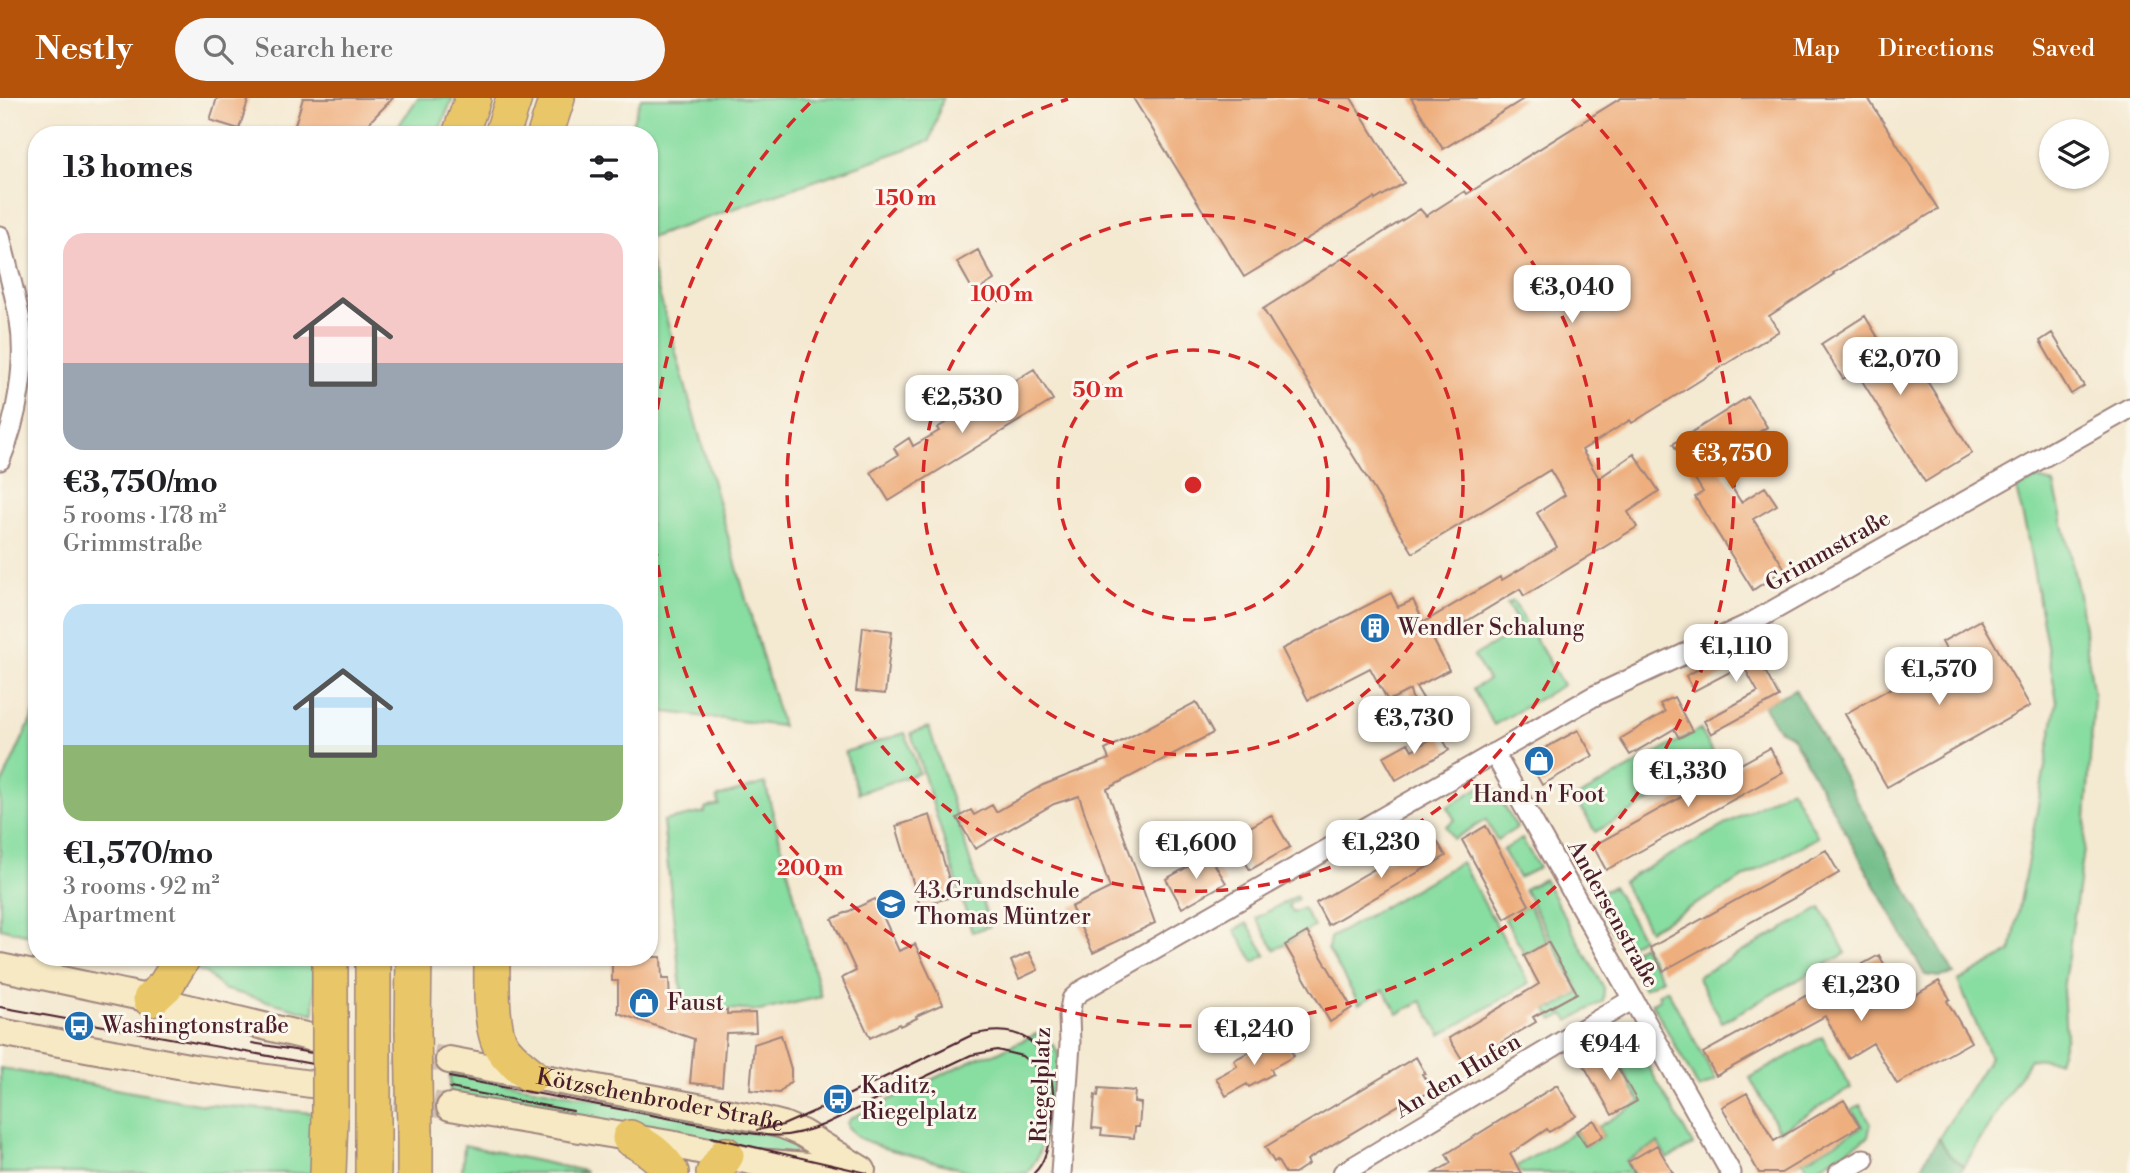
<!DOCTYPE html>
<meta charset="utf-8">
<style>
body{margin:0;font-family:"Libre Bodoni",serif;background:#f6f6f6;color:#202124;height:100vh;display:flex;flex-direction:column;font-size:26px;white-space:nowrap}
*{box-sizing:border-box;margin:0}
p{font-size:23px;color:#757577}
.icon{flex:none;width:38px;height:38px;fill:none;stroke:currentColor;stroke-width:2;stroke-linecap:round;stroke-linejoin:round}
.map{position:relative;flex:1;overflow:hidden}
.side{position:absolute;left:28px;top:28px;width:630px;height:840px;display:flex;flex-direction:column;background:#fff;border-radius:28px;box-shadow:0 2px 5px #0004}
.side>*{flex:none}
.controls{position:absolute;left:2039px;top:21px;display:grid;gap:14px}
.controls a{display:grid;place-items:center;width:70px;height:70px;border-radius:50%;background:#fff;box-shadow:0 2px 5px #0004;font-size:35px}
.price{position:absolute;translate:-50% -60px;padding:0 16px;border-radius:14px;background:#fff;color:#222;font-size:23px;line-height:46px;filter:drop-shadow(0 2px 4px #0008)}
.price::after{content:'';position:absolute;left:50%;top:42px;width:21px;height:16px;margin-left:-10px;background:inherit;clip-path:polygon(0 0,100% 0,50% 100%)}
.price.on{background:#b45309;color:#fff}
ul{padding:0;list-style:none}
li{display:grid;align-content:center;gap:14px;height:371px;padding:0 35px}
li span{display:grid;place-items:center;height:217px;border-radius:21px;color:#555}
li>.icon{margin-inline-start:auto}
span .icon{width:126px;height:126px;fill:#fffc;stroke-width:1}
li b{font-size:30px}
h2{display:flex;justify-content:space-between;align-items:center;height:84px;padding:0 35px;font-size:30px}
header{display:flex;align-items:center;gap:42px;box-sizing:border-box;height:98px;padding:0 35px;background:#b45309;color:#fff}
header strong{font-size:33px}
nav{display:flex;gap:38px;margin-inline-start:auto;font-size:24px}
.search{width:490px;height:63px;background:#f6f6f6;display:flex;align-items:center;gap:18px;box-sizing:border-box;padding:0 24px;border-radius:38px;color:#757577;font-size:26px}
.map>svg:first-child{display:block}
.green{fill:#88dda1;stroke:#697e66;stroke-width:2}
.forest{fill:#6ebc87;stroke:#5c6e59;stroke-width:2}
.building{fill:#eeae7d}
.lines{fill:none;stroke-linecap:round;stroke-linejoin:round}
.secondary-tunnel{stroke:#d2c1b0;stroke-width:26;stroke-dasharray:26 13;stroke-linecap:butt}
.street-casing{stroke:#9f847e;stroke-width:23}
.secondary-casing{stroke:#9f847e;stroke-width:30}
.highway-casing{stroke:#9f847e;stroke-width:38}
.street{stroke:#fff;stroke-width:19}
.secondary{stroke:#f6e9c3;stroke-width:26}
.highway{stroke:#e9c769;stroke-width:35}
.tram{stroke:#4a1f2b;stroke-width:2}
.highway-bridge-casing{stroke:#9f847e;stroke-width:38;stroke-linecap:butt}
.highway-bridge{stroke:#e9c769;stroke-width:35}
.ring{fill:none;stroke:#d62828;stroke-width:3.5;stroke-dasharray:12 9}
.labels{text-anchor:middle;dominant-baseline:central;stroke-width:6;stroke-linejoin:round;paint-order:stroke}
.street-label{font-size:23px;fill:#4a1f2b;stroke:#fbf7ec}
.poi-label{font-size:23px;fill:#4a1f2b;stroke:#fbf7ec;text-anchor:start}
.centre{fill:#d62828;stroke:#fbf7ec;stroke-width:3.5}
.ring-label{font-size:21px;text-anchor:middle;font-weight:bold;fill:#d62828;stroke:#fbf7ec;stroke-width:6;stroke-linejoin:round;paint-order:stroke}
</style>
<header>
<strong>Nestly</strong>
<div class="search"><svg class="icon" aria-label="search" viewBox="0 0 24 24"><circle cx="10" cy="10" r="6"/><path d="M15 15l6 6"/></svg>Search here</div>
<nav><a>Map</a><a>Directions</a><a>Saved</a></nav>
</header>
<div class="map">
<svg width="2130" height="1075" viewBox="0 0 2130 1075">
<rect width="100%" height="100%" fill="#fbf7ec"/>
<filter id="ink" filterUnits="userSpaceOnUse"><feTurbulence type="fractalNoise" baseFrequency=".0143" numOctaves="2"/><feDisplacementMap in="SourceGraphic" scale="14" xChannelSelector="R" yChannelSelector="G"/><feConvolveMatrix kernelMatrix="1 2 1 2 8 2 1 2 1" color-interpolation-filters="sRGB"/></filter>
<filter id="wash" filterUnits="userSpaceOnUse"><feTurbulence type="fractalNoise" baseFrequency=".00686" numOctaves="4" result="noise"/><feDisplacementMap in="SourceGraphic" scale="28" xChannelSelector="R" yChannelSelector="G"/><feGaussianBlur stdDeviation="1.57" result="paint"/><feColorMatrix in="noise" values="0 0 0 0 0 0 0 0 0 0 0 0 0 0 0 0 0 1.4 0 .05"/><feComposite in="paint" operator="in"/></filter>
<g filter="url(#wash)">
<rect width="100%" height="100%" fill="#f4e9d1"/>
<path class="green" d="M418,0H453L437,37H392Z
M641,0H943L930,43L649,140V37H628Z
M649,160L782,628L649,612Z
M2038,380L2054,386L2079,497L2094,599L2084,752L2063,891L2066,938L2058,963L2030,961L1964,1068L1950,1058L1939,1040L1990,959L1958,883L2011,854L2057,603L2026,431L2016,391Z
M1513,503L1563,587L1494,627L1473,591L1488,582L1474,558L1521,530L1507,506Z
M37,609V839L0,830V690Z
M929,629L990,828L972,834L911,635Z
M1700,631L1719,665L1595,734L1576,700Z
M905,635L919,675L858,695L845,654Z
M765,685L821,899L759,913L683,908L663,723L705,714V710L719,707L717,699Z
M1480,689L1495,692L1517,730L1497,742L1486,722L1453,741L1446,728L1455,722L1447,709Z
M1791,690L1818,739L1649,832L1622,784Z
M1522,741L1539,770L1519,780L1503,752Z
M1461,764L1529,885L1441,937L1421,903L1398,916L1384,892L1359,906L1328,851L1330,840Z
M1544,781L1604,890L1603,903L1569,923L1564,916L1553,922L1547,912L1552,909L1554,910L1580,895L1524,791Z
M1613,788L1642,840L1622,852L1593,799Z
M1296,798L1298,801L1288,807L1293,815L1303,810L1314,829L1275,852L1256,820Z
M1529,807L1548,844L1525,857L1505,821Z
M1821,810L1846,855L1722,924L1697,879Z
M1247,825L1266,857L1254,864L1235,832Z
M1643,847L1662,881L1644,891L1628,864L1638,859L1634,852Z
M193,859H316L314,916L223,891L206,875L192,869Z
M1667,891L1716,982L1699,991L1652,905L1660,901L1658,896Z
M1620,931L1629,934L1693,1047L1667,1061L1658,1045L1626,1063L1633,1075H1521L1517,1068L1576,1033L1586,1048L1603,1038L1598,1029L1640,1004L1610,949L1581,965L1576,957Z
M1036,936C1048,940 1053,945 1059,957L1056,1035H1046L1037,1060L1027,1075H976L880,1049L857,1039L848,1029L847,1025L851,1020L981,958L994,956Z
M1822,939L1851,990L1779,1033L1750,980Z
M0,970L198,1006L315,1015L314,1075H0Z
M450,975L727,1025L795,1043L796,1051L792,1058L450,998Z
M1860,1007L1871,1025L1868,1039L1810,1074L1803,1062L1796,1066L1792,1034L1808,1061L1862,1029L1852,1012Z
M464,1047L584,1073L585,1075H462Z"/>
<path class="forest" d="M1795,591L1954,876L1939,879L1925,877L1792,638L1778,631L1763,607Z
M1939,1040L1950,1058L1964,1068L1960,1075H1917Z"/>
<g id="blocks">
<path class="building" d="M217,0H249L239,31L210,22Z
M303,0H393L357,37H292Z
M1133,0H1351L1404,85L1375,102L1374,100L1244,179Z
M1411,0H1525L1443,51Z
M1621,0H1868L1938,111L1833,175L1834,176L1769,218L1779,233L1632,325L1630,322L1582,352L1599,380L1634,356L1659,393L1628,414L1637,429L1524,498L1520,491L1434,543L1449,572L1416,589L1429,610L1421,613L1415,611L1410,592L1388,603L1370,570L1308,602L1282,551L1391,495L1398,509L1413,502L1424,524L1500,479L1502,482L1557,449L1537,415L1565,397L1550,372L1413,455L1263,211L1420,111L1426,118L1465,93L1467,96Z
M978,152L994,182L974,194L957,164Z
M1865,218L1886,253L1902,243L1972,355L1925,384L1856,273L1843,281L1821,246Z
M2052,235L2084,288L2071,296L2040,243Z
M1034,271L1053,302L889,403L871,374L898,357L894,350L909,340L913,348L939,333L937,330Z
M1748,299L1767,329L1715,362L1741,404L1765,389L1777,407L1753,421L1785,471L1753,492L1695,399L1703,394L1673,346Z
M1981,522L2030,608L1887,689L1845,616L1949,557L1942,544Z
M863,529L892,533L885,596L856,593Z
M1749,543L1779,599L1711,636L1704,623L1758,594L1743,567L1694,593L1686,578Z
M1674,599L1692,633L1679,640L1674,631L1630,657L1620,641L1665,614L1660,606Z
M1196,604L1213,635L1107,691L1155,825L1093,855L1071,809L1110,790L1079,698L1054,706L975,751L957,720L971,712L974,717L992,707L996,714L1043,687L1109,661L1105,652Z
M1578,632L1593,658L1542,687L1532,669L1536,655Z
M1440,636L1449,652L1396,682L1383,659L1408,645L1412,652Z
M1770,650L1783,674L1606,772L1593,748Z
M930,717L954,798L920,808L896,728Z
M1271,717L1290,749L1250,772L1231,740Z
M1486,728L1529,807L1505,821L1462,742Z
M1433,737L1446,758L1328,827L1316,805Z
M1826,752L1839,775L1663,873L1650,850Z
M1209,757L1226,785L1182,810L1166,781Z
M875,801L899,853L915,846L943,906L916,918L917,920L900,928L899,926L870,940L842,880L856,873L832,821Z
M1307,834L1352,910L1330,924L1285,847Z
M1548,844L1577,895L1533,919L1536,924L1465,966L1449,940L1539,886L1524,858Z
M1029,854L1038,872L1019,881L1011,863Z
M1879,857L1905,903L1939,883L1950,901L1947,903L1971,944L1897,986L1873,945L1848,960L1825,918L1716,978L1703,955Z
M612,859H661L662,881H669L670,909L727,912V916L755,915L756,934L726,935L722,988L690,985L694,941L618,915V883H612Z
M781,937L791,971V983L779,995L750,992L754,946Z
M1284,941L1294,958L1271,971L1273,976L1249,989L1247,986L1226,998L1216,980L1237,968L1234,962L1259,949L1262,954Z
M1608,952L1637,1003L1612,1017L1583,966Z
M1416,959L1425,975L1422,976L1432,992L1406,1008L1404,1004L1307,1062L1309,1066L1295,1075H1285L1277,1062L1274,1064L1265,1049Z
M1557,987L1576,1018L1549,1034L1547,1031L1510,1056L1521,1075H1434L1451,1065L1446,1056Z
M1099,990L1135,993L1134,1004L1141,1005L1139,1029H1135L1134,1040L1101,1037L1102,1031L1092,1030L1095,997L1098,998Z
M1747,995L1774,1043L1844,1002L1860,1028L1781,1075H1759L1722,1009Z
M1594,1022L1603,1038L1586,1048L1576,1033Z
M1657,1047L1673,1075H1635L1628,1064Z"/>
</g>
</g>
<g filter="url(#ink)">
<use href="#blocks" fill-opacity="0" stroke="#9f847e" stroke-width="2"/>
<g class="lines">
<path class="secondary-tunnel" d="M318,941L449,962
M318,987L450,1009"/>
<g class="street-casing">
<path id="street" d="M0,138C6,166 15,194 20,223C27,266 17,322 0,362
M1494,655L1731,1075
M1061,1075L1070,946L1069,918L1072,901L1081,893L1594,598L1749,526L2130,310
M1343,1075L1633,901
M1839,1075L1864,1061"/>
</g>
<g class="secondary-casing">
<g id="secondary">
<path d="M0,869L151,901L318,941"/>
<path d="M0,934L194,970L318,987"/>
<path id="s1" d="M449,962L756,1020L783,1027L802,1035L862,1072"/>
<path d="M450,1009L675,1047L756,1064L860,1072"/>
</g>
</g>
<g class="highway-casing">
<path id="highway" d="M460,37L473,0
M502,37L514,0
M545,37L557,0
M492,859C492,882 490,926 500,946C507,959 520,968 531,977
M151,901L165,888L183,859
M330,918V859
M373,925V859
M413,932L414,859
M373,1028V1075
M630,1040C647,1049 661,1058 671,1075
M328,1075L330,1020
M415,1075V1035
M714,1075L726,1057"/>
</g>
<use href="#street" class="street"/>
<use href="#secondary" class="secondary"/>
<use href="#highway" class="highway"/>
<path class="tram" d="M0,909L318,967
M252,945L318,956
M449,979L736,1033C773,1039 787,1041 823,1027L971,957L997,952L1022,958L1037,970L1048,990L1053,1020
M450,990L573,1013
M757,1032L783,1027L817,1012L972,937C1040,919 1061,971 1051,1029C1049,1045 1046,1064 1034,1075
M711,1039L867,1075"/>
<g class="highway-bridge-casing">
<path id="highway-bridge" d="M373,925V1028
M413,932L415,1035
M330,1020V918"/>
</g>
<use href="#highway-bridge" class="highway-bridge"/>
</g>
</g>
<g class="ring">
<circle cx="1193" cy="387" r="135"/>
<circle cx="1193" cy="387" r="270"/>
<path d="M1318 1A406 406 0 1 1 1068 1"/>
<path d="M1572 1A541 541 0 1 1 814 1"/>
</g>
<defs>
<g id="building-disc" transform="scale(1.575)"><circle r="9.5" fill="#1f6fb2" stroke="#fbf7ec"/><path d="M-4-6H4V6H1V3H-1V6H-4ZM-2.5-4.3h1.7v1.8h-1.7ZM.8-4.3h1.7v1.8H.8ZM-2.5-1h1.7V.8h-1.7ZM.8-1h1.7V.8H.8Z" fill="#fff"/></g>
<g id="shop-disc" transform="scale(1.575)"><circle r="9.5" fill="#1f6fb2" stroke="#fbf7ec"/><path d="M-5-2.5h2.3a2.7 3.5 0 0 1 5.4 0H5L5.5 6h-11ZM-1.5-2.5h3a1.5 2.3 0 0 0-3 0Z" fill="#fff"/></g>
<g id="school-disc" transform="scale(1.575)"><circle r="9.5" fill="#1f6fb2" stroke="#fbf7ec"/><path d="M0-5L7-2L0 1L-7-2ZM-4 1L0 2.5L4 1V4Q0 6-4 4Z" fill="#fff"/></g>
<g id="bus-disc" transform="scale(1.575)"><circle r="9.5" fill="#1f6fb2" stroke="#fbf7ec"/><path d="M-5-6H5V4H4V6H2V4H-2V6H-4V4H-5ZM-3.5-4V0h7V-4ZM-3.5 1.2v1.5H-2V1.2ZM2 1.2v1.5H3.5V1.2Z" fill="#fff"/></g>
</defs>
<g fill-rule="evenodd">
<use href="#building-disc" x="1375" y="530"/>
<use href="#shop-disc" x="1539" y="663"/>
<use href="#school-disc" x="891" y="806"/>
<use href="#shop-disc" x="644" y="905"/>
<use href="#bus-disc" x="79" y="928"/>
<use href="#bus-disc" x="838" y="1001"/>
</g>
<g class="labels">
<g class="street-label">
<text transform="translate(1828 453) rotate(-30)">Grimmstraße</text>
<text transform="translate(1613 816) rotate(61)">Andersenstraße</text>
<text transform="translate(1458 978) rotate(-31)">An den Hufen</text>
<text transform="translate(1041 987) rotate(-88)">Riegelplatz</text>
<text stroke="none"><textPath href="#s1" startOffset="215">Kötzschenbroder Straße</textPath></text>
</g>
<g class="poi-label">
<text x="1398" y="530">Wendler Schalung</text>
<text x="1539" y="697" text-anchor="middle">Hand n' Foot</text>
<text x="914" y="793">43.Grundschule<tspan x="914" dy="26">Thomas Müntzer</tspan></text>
<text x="667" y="905">Faust</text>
<text x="102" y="928">Washingtonstraße</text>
<text x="861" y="988">Kaditz,<tspan x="861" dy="26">Riegelplatz</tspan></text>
</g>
</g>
<circle cx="1193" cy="387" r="10" class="centre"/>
<g class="ring-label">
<text x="906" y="107">150 m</text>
<text x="1002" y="203">100 m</text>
<text x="1098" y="299">50 m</text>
<text x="810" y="777">200 m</text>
</g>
</svg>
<div class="controls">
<a><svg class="icon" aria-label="layers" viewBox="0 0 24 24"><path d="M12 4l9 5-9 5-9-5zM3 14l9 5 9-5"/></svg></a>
</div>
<b class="price" style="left:1572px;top:227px">€3,040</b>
<b class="price" style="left:1900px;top:299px">€2,070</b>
<b class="price" style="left:962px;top:337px">€2,530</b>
<b class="price on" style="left:1732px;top:393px">€3,750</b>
<b class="price" style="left:1736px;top:586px">€1,110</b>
<b class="price" style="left:1939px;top:609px">€1,570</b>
<b class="price" style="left:1414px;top:658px">€3,730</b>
<b class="price" style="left:1688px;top:711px">€1,330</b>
<b class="price" style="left:1381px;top:782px">€1,230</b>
<b class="price" style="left:1196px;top:783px">€1,600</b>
<b class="price" style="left:1861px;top:925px">€1,230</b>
<b class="price" style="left:1254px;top:969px">€1,240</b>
<b class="price" style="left:1610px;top:984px">€944</b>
<section class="side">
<h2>13 homes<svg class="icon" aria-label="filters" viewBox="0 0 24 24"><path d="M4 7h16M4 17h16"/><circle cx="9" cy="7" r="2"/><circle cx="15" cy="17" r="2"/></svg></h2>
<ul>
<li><span style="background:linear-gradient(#f6c9c9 60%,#9aa5b1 0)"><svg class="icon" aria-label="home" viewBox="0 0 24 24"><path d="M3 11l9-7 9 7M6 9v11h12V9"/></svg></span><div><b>€3,750/mo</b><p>5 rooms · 178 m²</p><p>Grimmstraße</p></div></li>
<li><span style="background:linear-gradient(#bfe0f5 65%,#8fb573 0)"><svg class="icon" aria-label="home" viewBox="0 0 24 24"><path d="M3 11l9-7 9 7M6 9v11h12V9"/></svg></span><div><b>€1,570/mo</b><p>3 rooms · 92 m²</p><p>Apartment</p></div></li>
</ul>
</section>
</div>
